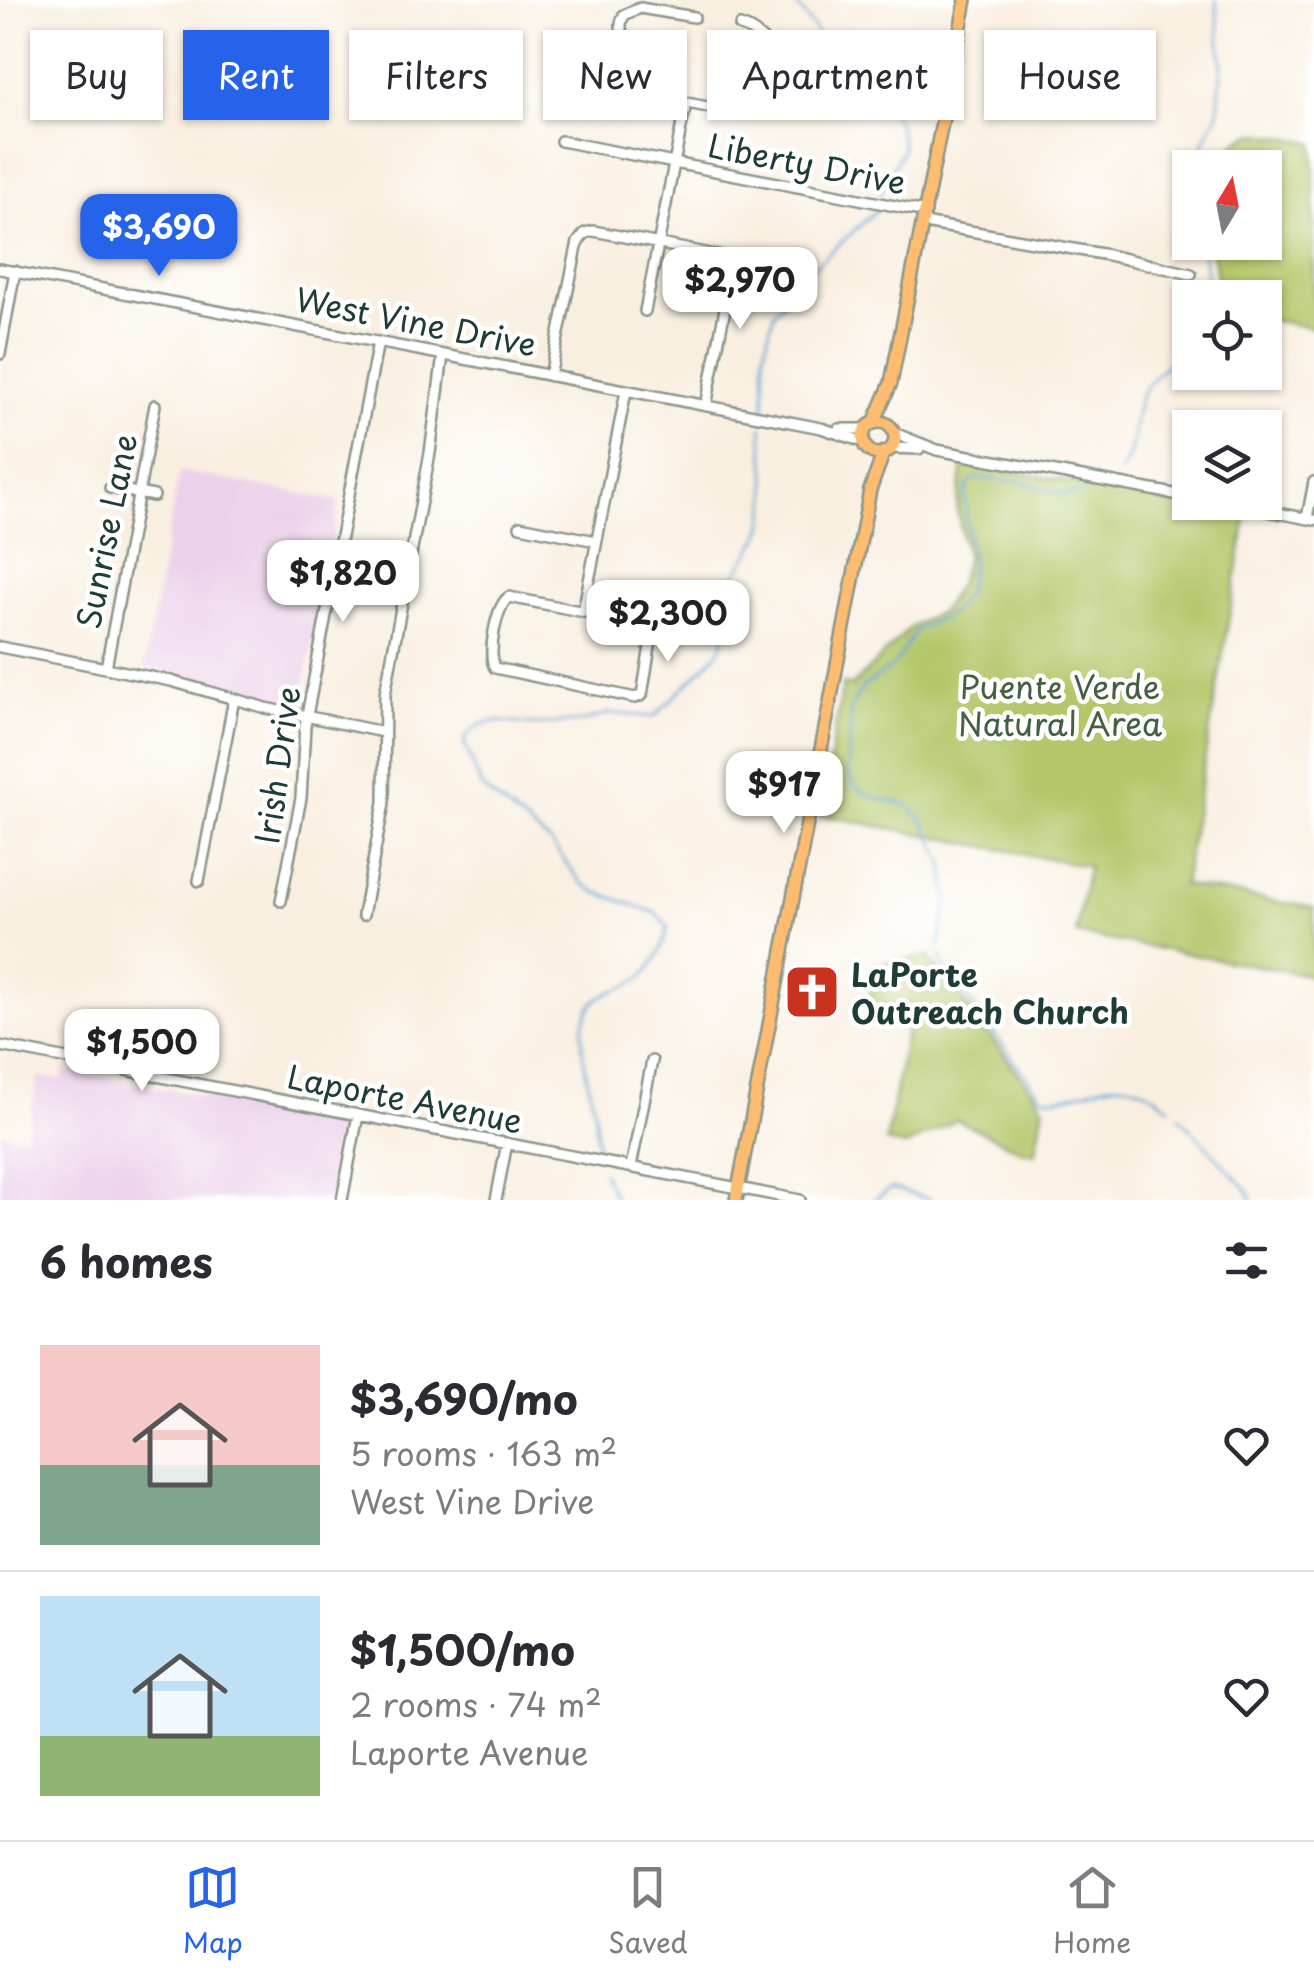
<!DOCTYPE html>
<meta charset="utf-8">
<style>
body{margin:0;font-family:"Playpen Sans",sans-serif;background:#f2f2f3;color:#2b2b33;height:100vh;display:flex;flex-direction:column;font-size:38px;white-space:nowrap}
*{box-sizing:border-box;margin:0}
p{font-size:32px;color:#7c7c81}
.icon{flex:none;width:55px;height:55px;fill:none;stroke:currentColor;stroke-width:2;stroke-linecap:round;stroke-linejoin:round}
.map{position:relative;height:1200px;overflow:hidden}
.panel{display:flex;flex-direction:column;background:#fff;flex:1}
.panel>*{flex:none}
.guide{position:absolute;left:30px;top:30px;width:1255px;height:90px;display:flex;gap:20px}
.needle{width:65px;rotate:10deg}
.controls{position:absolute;left:1172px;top:150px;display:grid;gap:20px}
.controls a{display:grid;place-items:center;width:110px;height:110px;border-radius:0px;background:#fff;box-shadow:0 2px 8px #0004;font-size:50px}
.price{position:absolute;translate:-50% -85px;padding:0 22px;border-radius:20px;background:#fff;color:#222;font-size:32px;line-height:65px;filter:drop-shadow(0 2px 5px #0008)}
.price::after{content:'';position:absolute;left:50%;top:60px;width:30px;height:22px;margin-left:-15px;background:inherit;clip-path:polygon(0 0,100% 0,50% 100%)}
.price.active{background:#2563eb;color:#fff}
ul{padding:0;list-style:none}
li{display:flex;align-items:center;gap:30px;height:250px;padding:0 40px}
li+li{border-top:2px solid #e1e1e2}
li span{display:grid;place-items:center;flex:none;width:280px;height:200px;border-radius:0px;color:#555}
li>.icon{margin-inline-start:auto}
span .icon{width:120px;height:120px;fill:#fffc;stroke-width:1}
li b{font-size:42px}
h2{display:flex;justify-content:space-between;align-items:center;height:120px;padding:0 40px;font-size:42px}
.pill{padding:0 35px;border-radius:0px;background:#fff;box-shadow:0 2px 8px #0004;font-size:35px;line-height:90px}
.pill.active{background:#2563eb;color:#fff}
.menu{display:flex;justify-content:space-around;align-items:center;height:140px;border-top:2px solid #e1e1e2;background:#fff;font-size:28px;color:#7c7c81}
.menu a{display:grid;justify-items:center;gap:5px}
.menu .active{color:#2563eb}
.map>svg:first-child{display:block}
.built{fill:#ecd1ea}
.green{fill:#b4c76b;stroke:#6a8250;stroke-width:2.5}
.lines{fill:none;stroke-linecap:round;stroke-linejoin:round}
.stream{stroke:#5ca2d1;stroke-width:2.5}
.minor-casing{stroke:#8c968a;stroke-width:14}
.major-casing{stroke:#8c968a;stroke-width:16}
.minor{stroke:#fff;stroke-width:9}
.major{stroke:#fdbc6f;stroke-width:11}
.labels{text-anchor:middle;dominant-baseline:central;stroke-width:9;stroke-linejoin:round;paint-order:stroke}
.street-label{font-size:32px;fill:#1f3d34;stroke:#fff}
.park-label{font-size:32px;fill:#446042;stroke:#fff}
.poi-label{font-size:32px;font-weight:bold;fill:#1f3d34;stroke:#fff;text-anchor:start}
</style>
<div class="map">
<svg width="1314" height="1200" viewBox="0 0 1314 1200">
<rect width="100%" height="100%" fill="#fff"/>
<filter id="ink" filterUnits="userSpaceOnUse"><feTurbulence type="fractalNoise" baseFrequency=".01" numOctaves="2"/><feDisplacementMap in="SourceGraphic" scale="20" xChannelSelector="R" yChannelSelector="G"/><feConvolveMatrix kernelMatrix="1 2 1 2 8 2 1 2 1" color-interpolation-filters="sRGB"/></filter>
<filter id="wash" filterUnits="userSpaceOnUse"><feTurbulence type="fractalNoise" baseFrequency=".0048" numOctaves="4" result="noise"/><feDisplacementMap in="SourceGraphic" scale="40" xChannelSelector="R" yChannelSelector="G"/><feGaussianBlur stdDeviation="2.25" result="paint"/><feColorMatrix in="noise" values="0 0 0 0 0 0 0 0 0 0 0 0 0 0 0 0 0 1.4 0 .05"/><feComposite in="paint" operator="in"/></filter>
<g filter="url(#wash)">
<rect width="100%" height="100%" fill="#f9efe0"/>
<path class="built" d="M179,471L339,501L332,542H328L318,595L321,602L300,705L266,700L201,679L144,667Z
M64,1070L342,1122L345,1126L331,1200H0V1132L26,1137L38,1076L61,1080Z"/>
<path class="green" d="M1258,133L1314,142V328L1265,319V298L1221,297L1210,243L1265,242V168L1220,167C1228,148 1237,137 1258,133Z
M963,463L1247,513L1183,885L1314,908V976L1076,934L1088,866L820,815L843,684L852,686L911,627L941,611L958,585L967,558L957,511Z
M928,956L1044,1106L1036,1153L1023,1151L957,1120L906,1146L886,1142L910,1010L869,1002L876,964Z"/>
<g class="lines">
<path class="stream" d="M793,0L820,37L889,106L898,123L903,149L879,194
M1198,168L1205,138L1218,113L1222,63L1216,0
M1201,242L1211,298
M765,408L764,352L774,313L805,275L877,210
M1119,474C1136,452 1132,431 1138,405C1144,379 1171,362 1190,345
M939,946L948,901L944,863L926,825L909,805L876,798L856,788L848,775L851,706L862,688L895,664L916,630L950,614L966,594L972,564L965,510L966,490L971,482L977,478L1018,481L1065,495L1099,488
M940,953L945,969L1041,1096C1075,1104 1102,1076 1135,1086C1148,1090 1159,1099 1170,1107
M1179,1116L1249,1192L1252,1200
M598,1150C596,1135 596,1119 593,1104C588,1078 577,1046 585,1020C595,987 615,996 638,980C654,968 664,946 668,927L656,913L596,892L581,882L550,842L482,788L464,742L468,734L480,725L495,721L536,725L581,722L611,713L654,717L715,656C732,637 720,619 726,597C731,574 750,557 760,535C774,503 763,460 762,427
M603,1173L616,1200
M874,1200L892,1188L931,1200"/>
</g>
</g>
<g filter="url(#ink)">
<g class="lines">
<g class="minor-casing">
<path id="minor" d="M694,17L640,8L624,15C617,29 624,33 626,46C629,66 618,77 635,93L718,109C732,104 733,97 743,88C751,81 764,77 770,68C782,51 754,29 740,26
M561,141L926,212
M924,223L1108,255L1191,274
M0,269L821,428L864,442
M645,311L686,103
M0,354L15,271
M550,376L578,242L585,233L594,231L721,256L729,261L732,273L706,406
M839,429H866
M894,433L937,450L1190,497
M891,448L919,449
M110,488L154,496
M1221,502L1314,520
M1307,518L1314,482
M520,526L596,541
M509,597L645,624L653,628L642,695L635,698L495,668C487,655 496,605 509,597Z
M583,612L626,391
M0,647L171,681L266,708L383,732
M106,668L155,405
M199,881L234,699
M281,901L301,798L305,726L378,342
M363,915L384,803L385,694L430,453L443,355
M0,1046L800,1200
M631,1167L652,1061
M342,1200L358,1115
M496,1200L507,1143"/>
</g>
<g class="major-casing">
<path id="major" d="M863 438a16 16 0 1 1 32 0a16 16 0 1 1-32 0Z
M874,423L891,383L966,0
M736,1200L870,490L884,452"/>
</g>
<use href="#minor" class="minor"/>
<use href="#major" class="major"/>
</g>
</g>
<defs>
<g id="church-square" transform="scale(2.875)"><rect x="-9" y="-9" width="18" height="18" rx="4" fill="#c8321e" stroke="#fff"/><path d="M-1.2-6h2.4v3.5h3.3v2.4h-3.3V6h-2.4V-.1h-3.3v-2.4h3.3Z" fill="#fff"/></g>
</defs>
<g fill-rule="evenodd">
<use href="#church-square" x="812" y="992"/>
</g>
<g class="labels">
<g class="street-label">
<text transform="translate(807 163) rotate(11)">Liberty Drive</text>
<text transform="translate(416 321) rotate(11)">West Vine Drive</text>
<text transform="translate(106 531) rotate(-79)">Sunrise Lane</text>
<text transform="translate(277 765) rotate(-82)">Irish Drive</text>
<text transform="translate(405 1098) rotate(11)">Laporte Avenue</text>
</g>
<g class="park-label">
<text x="1060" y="686">Puente Verde<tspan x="1060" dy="37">Natural Area</tspan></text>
</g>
<g class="poi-label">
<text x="851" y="974">LaPorte<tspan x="851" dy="37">Outreach Church</tspan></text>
</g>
</g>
</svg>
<div class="controls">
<a><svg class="needle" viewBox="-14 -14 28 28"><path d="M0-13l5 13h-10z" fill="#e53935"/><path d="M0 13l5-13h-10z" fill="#7c7c81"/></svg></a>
<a><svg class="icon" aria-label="locate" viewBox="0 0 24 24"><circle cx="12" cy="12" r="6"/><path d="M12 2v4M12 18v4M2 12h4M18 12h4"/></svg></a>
<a><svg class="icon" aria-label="layers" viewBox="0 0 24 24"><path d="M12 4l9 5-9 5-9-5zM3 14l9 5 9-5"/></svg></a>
</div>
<b class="price active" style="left:159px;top:279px">$3,690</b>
<b class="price" style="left:740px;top:332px">$2,970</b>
<b class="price" style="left:343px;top:625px">$1,820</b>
<b class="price" style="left:668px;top:665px">$2,300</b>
<b class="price" style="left:784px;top:836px">$917</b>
<b class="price" style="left:142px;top:1094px">$1,500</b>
<div class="guide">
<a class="pill">Buy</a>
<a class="pill active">Rent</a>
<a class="pill">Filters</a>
<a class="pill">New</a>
<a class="pill">Apartment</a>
<a class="pill">House</a>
</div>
</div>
<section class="panel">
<h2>6 homes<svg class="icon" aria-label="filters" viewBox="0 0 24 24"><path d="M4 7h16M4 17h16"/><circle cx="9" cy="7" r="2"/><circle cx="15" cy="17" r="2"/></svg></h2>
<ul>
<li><span style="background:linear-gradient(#f6c9c9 60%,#7fa58c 0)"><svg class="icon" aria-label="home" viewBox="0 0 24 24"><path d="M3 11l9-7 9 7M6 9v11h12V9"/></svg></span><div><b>$3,690/mo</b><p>5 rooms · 163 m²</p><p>West Vine Drive</p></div><svg class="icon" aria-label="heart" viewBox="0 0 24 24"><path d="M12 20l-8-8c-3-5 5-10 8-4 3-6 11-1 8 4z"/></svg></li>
<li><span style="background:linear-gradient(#bfe0f5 70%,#8fb573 0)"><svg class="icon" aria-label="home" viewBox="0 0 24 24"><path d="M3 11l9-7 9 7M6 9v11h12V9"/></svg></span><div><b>$1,500/mo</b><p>2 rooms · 74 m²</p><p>Laporte Avenue</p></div><svg class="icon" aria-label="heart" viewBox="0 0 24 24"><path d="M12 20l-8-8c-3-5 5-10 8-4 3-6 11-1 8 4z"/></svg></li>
</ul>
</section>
<nav class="menu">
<a class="active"><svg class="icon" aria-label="map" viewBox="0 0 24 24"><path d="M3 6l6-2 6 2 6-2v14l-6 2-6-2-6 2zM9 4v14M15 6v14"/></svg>Map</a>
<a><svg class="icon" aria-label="saved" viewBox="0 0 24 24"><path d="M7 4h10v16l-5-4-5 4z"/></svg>Saved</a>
<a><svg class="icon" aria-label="home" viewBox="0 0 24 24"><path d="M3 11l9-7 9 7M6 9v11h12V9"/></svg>Home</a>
</nav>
